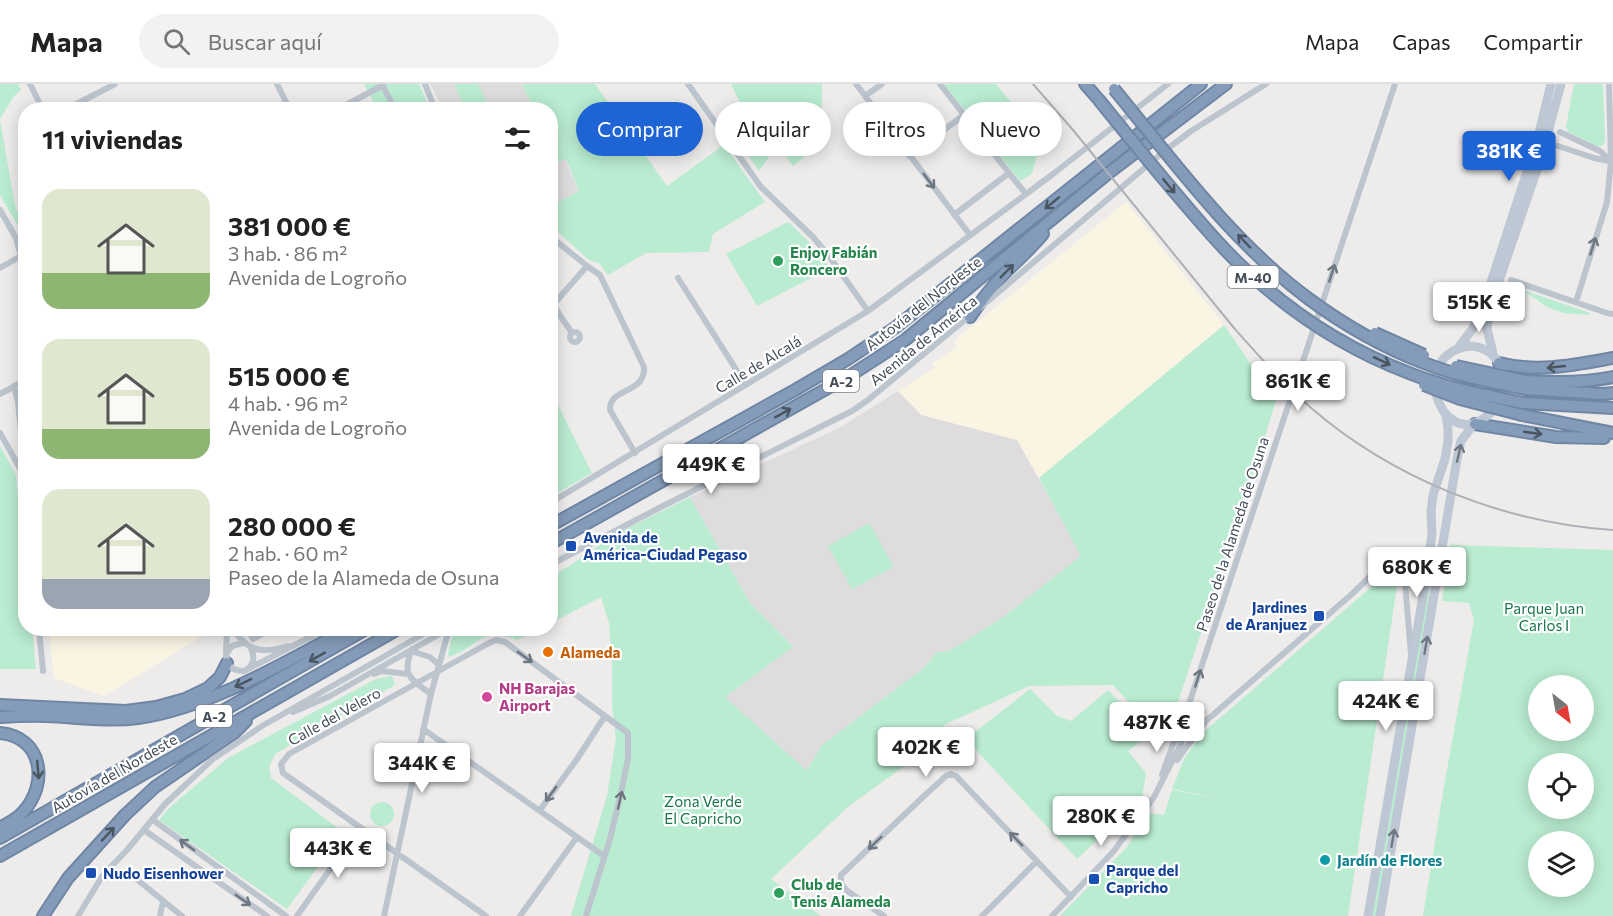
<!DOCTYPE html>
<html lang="es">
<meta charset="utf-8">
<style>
body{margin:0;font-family:Commissioner,sans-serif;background:#f2f2f2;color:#222;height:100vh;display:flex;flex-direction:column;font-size:22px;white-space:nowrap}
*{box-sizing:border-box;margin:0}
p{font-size:20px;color:#767676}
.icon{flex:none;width:33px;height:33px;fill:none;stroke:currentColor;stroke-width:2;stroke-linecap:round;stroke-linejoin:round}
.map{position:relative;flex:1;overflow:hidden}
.sheet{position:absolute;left:18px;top:18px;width:540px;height:534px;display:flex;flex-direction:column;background:#fff;border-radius:24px;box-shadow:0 3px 15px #0003}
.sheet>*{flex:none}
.banner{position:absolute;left:576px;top:18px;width:570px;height:54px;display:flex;gap:12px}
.needle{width:39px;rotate:149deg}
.controls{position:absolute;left:1528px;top:591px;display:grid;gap:12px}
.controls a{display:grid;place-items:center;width:66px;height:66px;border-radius:50%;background:#fff;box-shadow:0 3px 15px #0003;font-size:30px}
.price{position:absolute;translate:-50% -51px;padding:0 14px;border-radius:6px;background:#fff;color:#222;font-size:20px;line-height:39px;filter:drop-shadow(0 2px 3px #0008)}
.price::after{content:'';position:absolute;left:50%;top:36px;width:18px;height:14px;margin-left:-9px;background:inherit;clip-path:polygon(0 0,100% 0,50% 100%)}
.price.active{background:#1f64d4;color:#fff}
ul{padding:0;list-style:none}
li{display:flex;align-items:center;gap:18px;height:150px;padding:0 24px}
li span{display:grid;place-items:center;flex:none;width:168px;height:120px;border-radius:18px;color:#555}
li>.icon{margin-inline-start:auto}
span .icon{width:72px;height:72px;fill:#fffc;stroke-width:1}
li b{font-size:26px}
h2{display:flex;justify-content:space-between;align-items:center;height:72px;padding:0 24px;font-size:26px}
.pill{padding:0 21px;border-radius:27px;background:#fff;box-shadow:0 3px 15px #0003;font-size:21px;line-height:54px}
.pill.active{background:#1f64d4;color:#fff}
header{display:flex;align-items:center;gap:36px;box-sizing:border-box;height:84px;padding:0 30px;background:#fff;border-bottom:2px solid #e0e0e0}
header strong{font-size:28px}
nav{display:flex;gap:33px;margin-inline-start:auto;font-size:21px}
.search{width:420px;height:54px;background:#f2f2f2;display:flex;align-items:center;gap:15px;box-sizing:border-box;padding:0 21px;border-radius:33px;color:#767676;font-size:22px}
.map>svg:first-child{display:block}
.commercial{fill:#faf5e3}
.education{fill:#dfdcdd}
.green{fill:#b9ecd0;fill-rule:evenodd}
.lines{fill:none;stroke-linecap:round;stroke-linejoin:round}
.highway-casing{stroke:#6f86a5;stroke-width:14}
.street{stroke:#bcc5ce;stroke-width:6}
.secondary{stroke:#bec7d4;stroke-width:9}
.highway{stroke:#849bb9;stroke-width:10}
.rail{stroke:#aeb0b6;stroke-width:2}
.highway-bridge-casing{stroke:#6f86a5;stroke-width:14;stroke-linecap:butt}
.highway-bridge{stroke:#849bb9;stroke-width:10}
.oneway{stroke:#6e7781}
.oneway2{stroke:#4a5562}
.oneway3{stroke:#6f7883}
.leisure-dot{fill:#2e9e5b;stroke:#fff;stroke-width:2}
.transit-dot{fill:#1a4fb4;stroke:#fff;stroke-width:2}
.food-dot{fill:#e8710a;stroke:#fff;stroke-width:2}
.hotel-dot{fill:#d1479c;stroke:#fff;stroke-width:2}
.culture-dot{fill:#0f9aa8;stroke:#fff;stroke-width:2}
.labels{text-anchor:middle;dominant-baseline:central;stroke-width:4.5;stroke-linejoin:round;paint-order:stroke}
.shield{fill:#fff;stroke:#7c828a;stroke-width:1.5}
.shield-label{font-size:14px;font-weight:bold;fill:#444d58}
.leisure-label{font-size:15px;font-weight:bold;fill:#27864d;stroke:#fff;text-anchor:start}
.street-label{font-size:15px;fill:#444d58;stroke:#fff}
.transit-label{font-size:15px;font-weight:bold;fill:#164399;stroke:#fff;text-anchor:start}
.park-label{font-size:15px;fill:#19754c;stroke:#fff}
.food-label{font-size:15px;font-weight:bold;fill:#c56008;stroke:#fff;text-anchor:start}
.hotel-label{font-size:15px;font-weight:bold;fill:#b23c85;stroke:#fff;text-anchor:start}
.culture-label{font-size:15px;font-weight:bold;fill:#0d838f;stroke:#fff;text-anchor:start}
</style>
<header>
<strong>Mapa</strong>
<div class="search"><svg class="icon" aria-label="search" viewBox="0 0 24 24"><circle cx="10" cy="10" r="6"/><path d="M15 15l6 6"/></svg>Buscar aquí</div>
<nav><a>Mapa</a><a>Capas</a><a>Compartir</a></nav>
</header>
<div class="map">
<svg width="1613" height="832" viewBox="0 0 1613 832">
<rect width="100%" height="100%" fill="#eeebeb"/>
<path class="commercial" d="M1126,118L1224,241L1039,394L1017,356L921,331L898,307L935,284L932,280L956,264L955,256Z
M49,545V544L214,545L104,612L54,594Z"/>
<path class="education" d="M430,0H522L534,25H447L440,19Z
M550,62L558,78L565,75L579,108L551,122Z
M898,307L921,331L1017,356L1082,472L1002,534L949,567L937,569L926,582L821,662L807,688L725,613L793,563L750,519L690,413L839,344Z"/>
<path class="green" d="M0,0H18L21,6L14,12L0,35Z
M364,0H419L430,25H377Z
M454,0H478L489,23L483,25H466Z
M522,0H595L667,102L724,61L765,118L713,150L709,168L646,169L608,191L599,179L589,176L551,142V122L579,107L566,75L558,78L551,62L550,26L534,25Z
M731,0H822L821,60L793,82L777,61L759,87L737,54L753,42L745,29Z
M944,0H996L1042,55L1055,64L1036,74L1032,90L1020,97Z
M1574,0H1603L1605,57L1602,62H1597L1568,48L1566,43Z
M0,36L16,127L23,124L25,129V149L23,151L0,111Z
M788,138L808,157L830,184L757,222L726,170Z
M1523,206L1590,229L1589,231L1563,229L1547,223Z
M1224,241L1276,317L1236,444L1165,657L1113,601L1029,602L946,640L907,680L848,723L771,795L821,832H571L607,712L616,654L612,621V579L609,539L601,513L551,539V494L616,450L690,413L750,519L793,563L725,613L807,687L821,662L926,582L937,568L949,567L1002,534L1081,472L1039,394Z
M551,307L592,389L554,411L550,401Z
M0,362L16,391L25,483L26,544L32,545L36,585H0Z
M869,439L894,483L852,505L828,462Z
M1450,461L1613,466V832H1423L1443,708L1474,536L1469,519L1442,517ZM1539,602H1584V646H1539ZM1539,680H1584V724H1539ZM1539,758H1584V802H1539Z
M1393,484H1397L1399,488L1348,832H1060L1127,763L1148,729L1164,731L1172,706L1233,717L1172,705L1185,673L1205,647Z
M1430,506L1427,531L1376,832H1372L1428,507Z
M465,545V544L540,545L517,556C480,541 479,563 449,573L448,570L452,553Z
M392,592L395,601L275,670L269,683L271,694L343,748L287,825L159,736L168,725L228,674L376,595Z
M1030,605L1057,632L1071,637L1108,606L1150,650L1128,667L1146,689L1142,714L1077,775L966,655Z
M370 730a12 12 0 1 1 24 0a12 12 0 1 1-24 0Z"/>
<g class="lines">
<g class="highway-casing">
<path id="highway" d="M1085,0L1099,16
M970,233C980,218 991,204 1003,191C1016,177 1031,165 1043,150
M1499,279C1538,289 1574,281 1613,274
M1526,297C1556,299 1583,299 1613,293
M1525,305L1603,310L1613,309
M1523,319L1613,324
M1522,331L1613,349
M1475,340L1556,353L1604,354
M550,442L795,306L848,275L896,243L1201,0
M550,460L851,291L905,256L1106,91L1226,0
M0,621L126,627L156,623L185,615L208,604L220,593L227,579
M0,633C15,632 31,631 46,632C76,633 108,638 138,634C209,624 286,578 349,544
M0,649C43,653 49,700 23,728C17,735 8,739 0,744
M0,754L368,544
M0,772L400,544
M43,832L68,794L125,731L155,703L234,649L246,637"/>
</g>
<path class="street" d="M30,0L43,26
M277,0L290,26
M382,0L395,26
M425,0L434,23L438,26
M688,0L761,103L813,153L829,172L868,227
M856,0L970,151
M940,0L1009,89L954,131
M865,12L882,0
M65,26L115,0
M337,26L383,1
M1560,48L1600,67L1611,77
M1558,62L1594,74L1609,77
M909,72L964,31
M1009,89L1026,110
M0,126L16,154L21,172L26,179
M550,152L587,182L600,191L644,283C646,310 609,303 610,326L635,369
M0,184L21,172
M678,194L746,301
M1511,196L1607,229L1613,230
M1576,218L1607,118L1611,77L1609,0
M553,221L572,249
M550,222L553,221L587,182
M981,223L1162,69L1191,47L1266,0
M570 253a5 5 0 1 1 10 0a5 5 0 1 1-10 0Z
M14,302L18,318L26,397
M0,310L26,296
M0,349L22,388
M550,419L868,227L1053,90L1168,0
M550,481L659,424L852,327L868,316L971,231
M1405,488L1411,496L1419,502L1430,500L1437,495
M1375,493L1388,483L1396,480L1404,487L1411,570
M39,544L43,587
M227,544C228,561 218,587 244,587C254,582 256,573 250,563
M233,544C247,568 263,570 288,562
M247,544L253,555L273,544
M412,565C401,592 411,595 431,610
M411,567L430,573L439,581
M227,569L232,562L243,559
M244,587L328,544
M374,590L382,587L408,590
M293,628L330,612L450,544
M423,645L604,772
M1177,676L1205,638
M1162,691L1173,660L1178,652L1207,636L1352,510L1385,478L1393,475L1399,474L1411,477H1417L1423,475L1429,469
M153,736L286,832
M144,746L267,832
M129,789L182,832
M78,832L103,791L127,766L165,720L213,675L262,642L434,544
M160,832L163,817
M297,832L360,743
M384,832L431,610L449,545
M486,832L283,689L281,680L289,670L489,559L496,556L505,558L605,632L577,675L540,726
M520,832L577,753
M586,832L610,755L621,709L628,675V649L605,632
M884,832L846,806L841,799V791L924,712L946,692L951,690L956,692L1071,813
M982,832L1037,777
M1052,832L1113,768L1154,713L1181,660L1186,629L1395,0"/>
<path class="secondary" d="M1470,262C1495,263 1510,288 1502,311C1499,321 1492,329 1483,335C1440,364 1407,270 1470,262Z
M1459,263L1476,240L1484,220L1537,57L1551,0
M1493,269L1487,245L1490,223L1541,74L1561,0
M1368,832L1428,483L1432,449L1431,427L1433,411L1445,375L1448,357V345L1446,331
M1380,832L1457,375L1461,357L1473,341"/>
<use href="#highway" class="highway"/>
<path class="rail" d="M1033,0L1073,46L1234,244C1259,272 1283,299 1310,323C1393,395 1504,439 1613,446"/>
<g class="highway-bridge-casing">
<path id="highway-bridge" d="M1114,5C1174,78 1232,158 1309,215C1344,241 1383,263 1424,279C1457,292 1491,298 1525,305
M1099,16C1128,52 1158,89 1189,125C1207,146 1226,169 1248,188C1294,231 1349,266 1409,289C1446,304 1485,311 1523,319
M1375,249L1424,271
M1456,282L1526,297
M1424,301L1460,315L1522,331"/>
</g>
<use href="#highway-bridge" class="highway-bridge"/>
</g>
<defs><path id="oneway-shaft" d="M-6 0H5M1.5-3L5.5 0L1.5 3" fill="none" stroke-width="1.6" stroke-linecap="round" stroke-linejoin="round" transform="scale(1.5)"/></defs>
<g class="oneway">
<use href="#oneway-shaft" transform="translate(929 97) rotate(53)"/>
<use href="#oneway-shaft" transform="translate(1593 162) rotate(-73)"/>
<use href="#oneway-shaft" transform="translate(1332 189) rotate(-72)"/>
<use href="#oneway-shaft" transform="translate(525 573) rotate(36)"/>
<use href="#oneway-shaft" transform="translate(1198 594) rotate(-72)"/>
<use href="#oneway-shaft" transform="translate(551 710) rotate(126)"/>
<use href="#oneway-shaft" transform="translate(620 716) rotate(-77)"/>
<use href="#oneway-shaft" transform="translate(1016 755) rotate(-134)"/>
<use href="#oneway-shaft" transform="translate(875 759) rotate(136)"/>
<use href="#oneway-shaft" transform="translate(187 761) rotate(-144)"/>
<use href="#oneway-shaft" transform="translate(243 816) rotate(35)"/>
</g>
<g class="oneway2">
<use href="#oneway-shaft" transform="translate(1169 102) rotate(50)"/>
<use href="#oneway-shaft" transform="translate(1052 119) rotate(141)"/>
<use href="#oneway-shaft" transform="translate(1244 157) rotate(-134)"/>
<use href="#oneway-shaft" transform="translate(1007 187) rotate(-45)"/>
<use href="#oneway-shaft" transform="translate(1382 277) rotate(25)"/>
<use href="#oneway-shaft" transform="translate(1556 283) rotate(174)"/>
<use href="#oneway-shaft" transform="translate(783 329) rotate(-29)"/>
<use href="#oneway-shaft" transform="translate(1533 349) rotate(8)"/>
<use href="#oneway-shaft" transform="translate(317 573) rotate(151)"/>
<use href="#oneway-shaft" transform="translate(243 599) rotate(154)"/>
<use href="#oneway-shaft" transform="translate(38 686) rotate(85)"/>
<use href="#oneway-shaft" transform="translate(108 750) rotate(-47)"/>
</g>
<g class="oneway3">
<use href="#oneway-shaft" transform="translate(1459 369) rotate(-77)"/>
<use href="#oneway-shaft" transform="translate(1426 561) rotate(-80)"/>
<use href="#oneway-shaft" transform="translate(1393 754) rotate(-80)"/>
</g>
<g class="leisure-dot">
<circle cx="778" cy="177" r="6"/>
<circle cx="779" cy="809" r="6"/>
</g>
<g class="transit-dot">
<rect x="565" y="456" width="12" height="12" rx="3"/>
<rect x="1313" y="526" width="12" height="12" rx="3"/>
<rect x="85" y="783" width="12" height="12" rx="3"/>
<rect x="1088" y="789" width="12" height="12" rx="3"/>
</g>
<circle class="food-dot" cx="548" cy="568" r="6"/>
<circle class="hotel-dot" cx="487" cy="613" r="6"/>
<circle class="culture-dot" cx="1325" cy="776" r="6"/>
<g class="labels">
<g class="shield">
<rect x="1227.5" y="182" width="51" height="22" rx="4.5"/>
<rect x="823" y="286" width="36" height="22" rx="4.5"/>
<rect x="196" y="621" width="36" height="22" rx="4.5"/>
</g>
<g class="shield-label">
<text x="1253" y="193">M-40</text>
<text x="841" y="297">A-2</text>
<text x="214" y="632">A-2</text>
</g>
<g class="leisure-label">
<text x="790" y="168">Enjoy Fabián<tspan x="790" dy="17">Roncero</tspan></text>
<text x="791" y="800">Club de<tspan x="791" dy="17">Tenis Alameda</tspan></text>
</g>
<g class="street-label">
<text transform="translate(923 219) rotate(-38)">Autovía del Nordeste</text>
<text transform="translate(923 256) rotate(-39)">Avenida de América</text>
<text transform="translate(758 280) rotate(-31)">Calle de Alcalá</text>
<text transform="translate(1232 450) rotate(-72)">Paseo de la Alameda de Osuna</text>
<text transform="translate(334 632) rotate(-29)">Calle del Velero</text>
<text transform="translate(114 689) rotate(-30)">Autovía del Nordeste</text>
</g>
<g class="transit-label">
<text x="583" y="453">Avenida de<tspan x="583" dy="17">América-Ciudad Pegaso</tspan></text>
<text x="1307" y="523" text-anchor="end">Jardines<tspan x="1307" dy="17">de Aranjuez</tspan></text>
<text x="1106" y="786">Parque del<tspan x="1106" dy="17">Capricho</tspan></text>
<text x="103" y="789">Nudo Eisenhower</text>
</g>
<g class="park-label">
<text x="1544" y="524">Parque Juan<tspan x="1544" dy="17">Carlos I</tspan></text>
<text x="703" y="717">Zona Verde<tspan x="703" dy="17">El Capricho</tspan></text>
</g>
<g class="food-label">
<text x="560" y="568">Alameda</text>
</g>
<g class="hotel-label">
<text x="499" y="604">NH Barajas<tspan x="499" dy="17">Airport</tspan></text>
</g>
<g class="culture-label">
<text x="1337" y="776">Jardín de Flores</text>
</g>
</g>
</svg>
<div class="controls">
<a><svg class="needle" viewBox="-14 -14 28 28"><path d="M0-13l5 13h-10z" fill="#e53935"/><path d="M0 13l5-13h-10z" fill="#767676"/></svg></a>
<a><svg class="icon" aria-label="locate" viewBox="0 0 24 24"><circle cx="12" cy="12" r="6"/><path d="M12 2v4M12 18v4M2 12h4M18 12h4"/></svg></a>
<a><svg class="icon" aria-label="layers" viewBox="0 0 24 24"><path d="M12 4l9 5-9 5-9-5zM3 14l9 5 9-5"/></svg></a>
</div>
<b class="price active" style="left:1509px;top:98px">381K €</b>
<b class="price" style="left:1479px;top:249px">515K €</b>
<b class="price" style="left:1298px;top:328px">861K €</b>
<b class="price" style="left:711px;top:411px">449K €</b>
<b class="price" style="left:1417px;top:514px">680K €</b>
<b class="price" style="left:1386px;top:648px">424K €</b>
<b class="price" style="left:1157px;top:669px">487K €</b>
<b class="price" style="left:926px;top:694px">402K €</b>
<b class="price" style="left:422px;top:710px">344K €</b>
<b class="price" style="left:1101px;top:763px">280K €</b>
<b class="price" style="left:338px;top:795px">443K €</b>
<div class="banner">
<a class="pill active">Comprar</a>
<a class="pill">Alquilar</a>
<a class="pill">Filtros</a>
<a class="pill">Nuevo</a>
</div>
<section class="sheet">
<h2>11 viviendas<svg class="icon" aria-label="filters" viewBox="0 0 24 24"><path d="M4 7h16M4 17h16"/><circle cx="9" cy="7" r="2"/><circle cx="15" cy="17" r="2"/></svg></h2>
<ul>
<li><span style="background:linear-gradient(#dfe7d0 70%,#8fb573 0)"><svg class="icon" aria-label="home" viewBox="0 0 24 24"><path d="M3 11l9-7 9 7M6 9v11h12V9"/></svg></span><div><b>381 000 €</b><p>3 hab. · 86 m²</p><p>Avenida de Logroño</p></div></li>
<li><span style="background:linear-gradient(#dfe7d0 75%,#8fb573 0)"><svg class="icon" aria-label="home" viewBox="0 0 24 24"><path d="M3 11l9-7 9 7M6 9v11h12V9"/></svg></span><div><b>515 000 €</b><p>4 hab. · 96 m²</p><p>Avenida de Logroño</p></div></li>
<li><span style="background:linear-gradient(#dfe7d0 75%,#9aa5b1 0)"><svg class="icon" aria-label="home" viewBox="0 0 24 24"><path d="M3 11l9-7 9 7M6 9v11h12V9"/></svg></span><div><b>280 000 €</b><p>2 hab. · 60 m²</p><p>Paseo de la Alameda de Osuna</p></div></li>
</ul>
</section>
</div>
